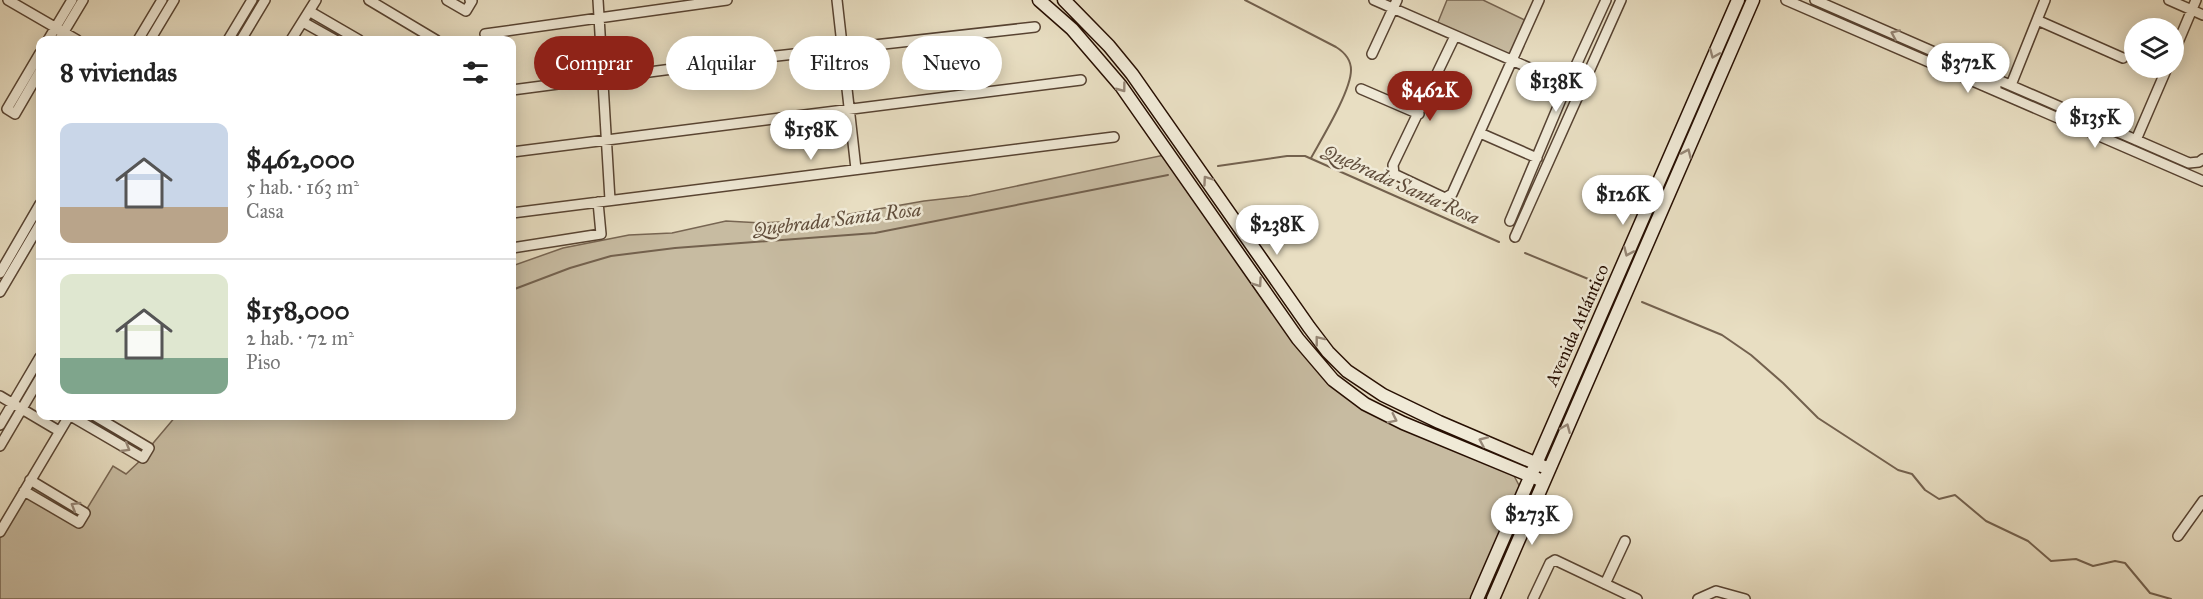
<!DOCTYPE html>
<html lang="es">
<meta charset="utf-8">
<style>
body{margin:0;font-family:"IM FELL Great Primer",serif;background:#f6f6f6;color:#222;height:100vh;display:flex;flex-direction:column;font-size:22px;white-space:nowrap}
*{box-sizing:border-box;margin:0}
p{font-size:20px;color:#767676}
.icon{flex:none;width:33px;height:33px;fill:none;stroke:currentColor;stroke-width:2;stroke-linecap:round;stroke-linejoin:round}
.map{position:relative;flex:1;overflow:hidden}
.panel{position:absolute;left:36px;top:36px;width:480px;height:384px;display:flex;flex-direction:column;background:#fff;border-radius:12px;box-shadow:0 3px 15px #0003}
.panel>*{flex:none}
.guide{position:absolute;left:534px;top:36px;width:570px;height:54px;display:flex;gap:12px}
.fabs{position:absolute;left:2124px;top:18px;display:grid;gap:12px}
.fabs a{display:grid;place-items:center;width:60px;height:60px;border-radius:50%;background:#fff;box-shadow:0 3px 15px #0003;font-size:30px}
.price{position:absolute;translate:-50% -51px;padding:0 14px;border-radius:21px;background:#fff;color:#222;font-size:20px;line-height:39px;filter:drop-shadow(0 2px 3px #0008)}
.price::after{content:'';position:absolute;left:50%;top:36px;width:18px;height:14px;margin-left:-9px;background:inherit;clip-path:polygon(0 0,100% 0,50% 100%)}
.price.selected{background:#8f2418;color:#fff}
ul{padding:0;list-style:none}
li{display:flex;align-items:center;gap:18px;height:150px;padding:0 24px}
li+li{border-top:2px solid #e0e0e0}
li span{display:grid;place-items:center;flex:none;width:168px;height:120px;border-radius:12px;color:#555}
li>.icon{margin-inline-start:auto}
span .icon{width:72px;height:72px;fill:#fffc;stroke-width:1}
li b{font-size:26px}
h2{display:flex;justify-content:space-between;align-items:center;height:72px;padding:0 24px;font-size:26px}
.tag{padding:0 21px;border-radius:27px;background:#fff;box-shadow:0 3px 15px #0003;font-size:21px;line-height:54px}
.tag.selected{background:#8f2418;color:#fff}
.map>svg:first-child{display:block}
.green{fill:#c7bba1;stroke:#776552;stroke-width:1.5}
.lines{fill:none;stroke-linecap:round;stroke-linejoin:round}
.stream{stroke:#73614e;stroke-width:2}
.street-casing{stroke:#574332;stroke-width:12}
.secondary-casing{stroke:#270f02;stroke-width:15}
.street{stroke:#f0ead7;stroke-width:9}
.secondary{stroke:#f0ead7;stroke-width:12}
.oneway{stroke:#968777}
.labels{text-anchor:middle;dominant-baseline:central;stroke-width:5;stroke-linejoin:round;paint-order:stroke}
.street-label{font-size:18px;fill:#270f02;stroke:#f0ead7}
.water-label{font-size:20px;font-style:italic;fill:#604d3b;stroke:#f0ead7}
</style>
<div class="map">
<svg width="2203" height="599" viewBox="0 0 2203 599">
<rect width="100%" height="100%" fill="#e8dec2"/>
<filter id="stains"><feTurbulence type="fractalNoise" baseFrequency=".00333" numOctaves="4"/><feColorMatrix values="0 0 0 0 .2 0 0 0 0 .09 0 0 0 0 .02 0 0 0 .5 -.17"/></filter>
<radialGradient id="worn" r=".72"><stop offset=".6" stop-color="#630" stop-opacity="0"/><stop offset="1" stop-color="#630" stop-opacity=".3"/></radialGradient>
<path class="green" d="M1447,0H1483L1529,22L1512,61L1436,27Z
M309,11L359,40H335L303,22Z
M1169,154L1260,287L1344,389L1512,472L1521,489L1477,599H0V532L30,480L85,512L113,466L126,474L143,458L71,416H95L149,448L176,416H512V266L563,248L629,235L672,233L726,221L762,223L815,220L924,201L969,196Z"/>
<g class="lines">
<path class="stream" d="M1245,0L1336,47C1344,52 1351,60 1351,70C1351,91 1322,138 1311,158
M1218,166L1287,156H1305L1499,242
M1525,253L1598,283
M512,290L570,268L611,256L675,248L875,233L1168,175
M1642,302L1722,335L1751,355L1783,383L1818,418L1898,470L1912,474L1925,490L1939,499L1955,495L1986,521L2028,541L2051,561L2076,559L2093,566L2115,561L2125,563L2150,593L2171,599"/>
<g class="street-casing">
<path id="street" d="M8,0L77,40
M369,0L436,40
M447,0L466,11L472,1L470,0
M598,0L610,200
M837,0L856,169
M1374,0L1573,87
M1786,0L2203,181
M1815,0L1987,75L1996,87
M2169,0L2203,15
M309,11L359,40
M2037,20L2123,58
M303,22L335,40
M485,34L727,0
M1455,36L1393,165L1394,174L1445,198L1452,194L1539,0
M48,40L72,0
M59,40L83,0
M138,40L162,0
M150,40L174,0
M228,40L252,0
M241,40L265,0
M291,40L316,0
M2174,52L2196,0
M40,53L7,109L15,114L40,71
M1372,54L1397,0
M1996,79L2189,163L2199,162L2203,159
M2011,85L2045,0
M1361,89L1419,114
M512,90L741,60L1035,27
M1480,133L1537,158
M2136,140L2167,68
M512,152L1081,80
M512,213L1114,137
M1510,221L1567,85L1606,0
M1515,237L1621,0
M512,248L601,234L598,202
M0,273L40,204
M0,292L40,224
M0,396L59,431
M71,416L143,458L149,448L95,416
M0,425L40,357
M0,446L40,378
M24,491L79,523L85,513L30,480
M0,532L69,416
M2178,536L2203,501
M1605,584L1625,541
M1533,599L1550,563L1555,560L1637,599
M1698,599L1716,591L1745,599"/>
</g>
<g class="secondary-casing">
<path id="secondary" d="M1039,0L1072,29L1121,86L1298,339L1333,380L1365,404L1403,423L1543,481
M1064,0L1109,46L1132,74L1309,327L1328,352L1347,371L1383,395L1439,422L1549,469
M1477,599L1738,0
M1493,599L1753,0"/>
</g>
<use href="#street" class="street"/>
<use href="#secondary" class="secondary"/>
</g>
<defs><path id="oneway-chevron" d="M-2-3.5L2.5 0L-2 3.5" fill="none" stroke-width="1.6" stroke-linecap="round" stroke-linejoin="round" transform="scale(1.5)"/></defs>
<g class="oneway">
<use href="#oneway-chevron" transform="translate(1895 34) rotate(-156)"/>
<use href="#oneway-chevron" transform="translate(1714 54) rotate(113)"/>
<use href="#oneway-chevron" transform="translate(1122 88) rotate(53)"/>
<use href="#oneway-chevron" transform="translate(1687 153) rotate(-66)"/>
<use href="#oneway-chevron" transform="translate(1207 180) rotate(-125)"/>
<use href="#oneway-chevron" transform="translate(1628 252) rotate(114)"/>
<use href="#oneway-chevron" transform="translate(1258 283) rotate(55)"/>
<use href="#oneway-chevron" transform="translate(1319 340) rotate(-128)"/>
<use href="#oneway-chevron" transform="translate(1393 419) rotate(26)"/>
<use href="#oneway-chevron" transform="translate(1566 428) rotate(-67)"/>
<use href="#oneway-chevron" transform="translate(1483 441) rotate(-156)"/>
<use href="#oneway-chevron" transform="translate(126 448) rotate(31)"/>
<use href="#oneway-chevron" transform="translate(75 506) rotate(-149)"/>
</g>
<g class="labels">
<g class="street-label">
<text transform="translate(1577 325) rotate(-66)">Avenida Atlántico</text>
</g>
<g class="water-label">
<text transform="translate(1401 184) rotate(24)">Quebrada Santa Rosa</text>
<text transform="translate(837 219) rotate(-7)">Quebrada Santa Rosa</text>
</g>
</g>
<rect width="100%" height="100%" filter="url(#stains)"/>
<rect width="100%" height="100%" fill="url(#worn)"/>
</svg>
<div class="fabs">
<a><svg class="icon" aria-label="layers" viewBox="0 0 24 24"><path d="M12 4l9 5-9 5-9-5zM3 14l9 5 9-5"/></svg></a>
</div>
<b class="price" style="left:1968px;top:94px">$372K</b>
<b class="price" style="left:1556px;top:113px">$138K</b>
<b class="price selected" style="left:1430px;top:122px">$462K</b>
<b class="price" style="left:2095px;top:149px">$135K</b>
<b class="price" style="left:811px;top:161px">$158K</b>
<b class="price" style="left:1623px;top:226px">$126K</b>
<b class="price" style="left:1277px;top:256px">$238K</b>
<b class="price" style="left:1532px;top:546px">$273K</b>
<div class="guide">
<a class="tag selected">Comprar</a>
<a class="tag">Alquilar</a>
<a class="tag">Filtros</a>
<a class="tag">Nuevo</a>
</div>
<section class="panel">
<h2>8 viviendas<svg class="icon" aria-label="filters" viewBox="0 0 24 24"><path d="M4 7h16M4 17h16"/><circle cx="9" cy="7" r="2"/><circle cx="15" cy="17" r="2"/></svg></h2>
<ul>
<li><span style="background:linear-gradient(#c9d6e8 70%,#b9a48a 0)"><svg class="icon" aria-label="home" viewBox="0 0 24 24"><path d="M3 11l9-7 9 7M6 9v11h12V9"/></svg></span><div><b>$462,000</b><p>5 hab. · 163 m²</p><p>Casa</p></div></li>
<li><span style="background:linear-gradient(#dfe7d0 70%,#7fa58c 0)"><svg class="icon" aria-label="home" viewBox="0 0 24 24"><path d="M3 11l9-7 9 7M6 9v11h12V9"/></svg></span><div><b>$158,000</b><p>2 hab. · 72 m²</p><p>Piso</p></div></li>
</ul>
</section>
</div>
